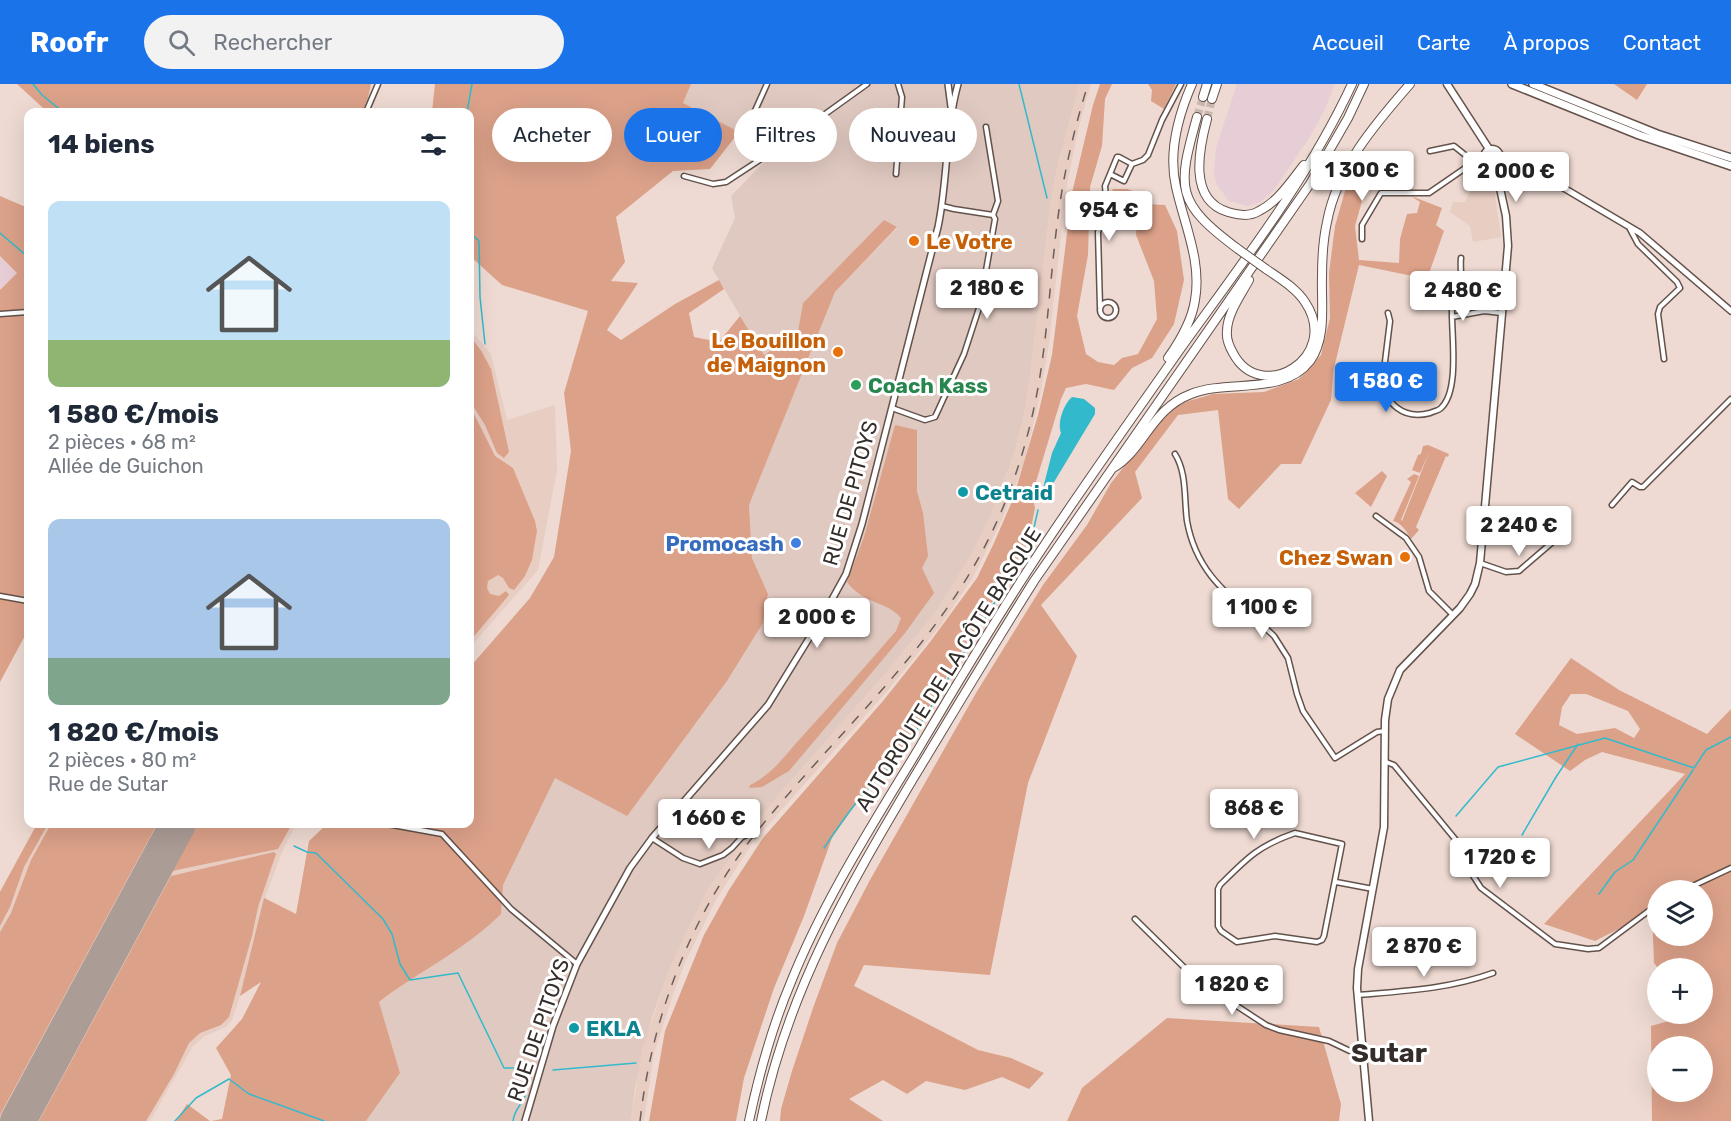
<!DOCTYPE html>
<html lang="fr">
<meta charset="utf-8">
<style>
body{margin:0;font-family:Rubik,sans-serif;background:#f2f2f3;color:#1f2937;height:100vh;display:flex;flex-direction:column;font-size:22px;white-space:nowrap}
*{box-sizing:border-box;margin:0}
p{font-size:20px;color:#747a83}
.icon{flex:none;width:33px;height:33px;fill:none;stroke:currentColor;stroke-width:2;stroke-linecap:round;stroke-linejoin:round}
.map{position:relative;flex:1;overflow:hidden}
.side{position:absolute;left:24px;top:24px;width:450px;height:720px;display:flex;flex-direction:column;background:#fff;border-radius:12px;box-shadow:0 6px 24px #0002}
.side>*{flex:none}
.top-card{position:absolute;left:492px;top:24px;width:570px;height:54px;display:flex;gap:12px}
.controls{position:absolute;left:1647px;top:796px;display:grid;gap:12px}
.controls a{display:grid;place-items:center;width:66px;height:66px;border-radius:50%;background:#fff;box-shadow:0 6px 24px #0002;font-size:30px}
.price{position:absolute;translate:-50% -51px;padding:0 14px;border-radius:6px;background:#fff;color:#222;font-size:20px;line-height:39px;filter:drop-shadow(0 2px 3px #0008)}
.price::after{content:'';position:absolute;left:50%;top:36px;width:18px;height:14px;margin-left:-9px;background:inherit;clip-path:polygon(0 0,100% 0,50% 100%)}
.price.current{background:#1a73e8;color:#fff}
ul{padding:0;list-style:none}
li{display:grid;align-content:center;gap:12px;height:318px;padding:0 24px}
li span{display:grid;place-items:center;height:186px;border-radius:12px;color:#555}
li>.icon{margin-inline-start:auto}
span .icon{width:108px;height:108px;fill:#fffc;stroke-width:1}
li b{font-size:26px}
h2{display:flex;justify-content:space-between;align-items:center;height:72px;padding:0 24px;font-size:26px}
.tag{padding:0 21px;border-radius:27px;background:#fff;box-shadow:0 6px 24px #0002;font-size:21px;line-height:54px}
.tag.current{background:#1a73e8;color:#fff}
header{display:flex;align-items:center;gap:36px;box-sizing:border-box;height:84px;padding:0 30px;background:#1a73e8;color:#fff}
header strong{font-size:28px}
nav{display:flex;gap:33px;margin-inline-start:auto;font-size:21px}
.search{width:420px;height:54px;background:#f2f2f3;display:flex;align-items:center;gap:15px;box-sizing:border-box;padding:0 21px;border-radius:33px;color:#747a83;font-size:22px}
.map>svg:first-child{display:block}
.commercial{fill:#e6cdd6}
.industrial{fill:#e0c9c0}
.built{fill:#e8cdc2}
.green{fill:#dca189;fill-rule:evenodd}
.water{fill:#32bacc}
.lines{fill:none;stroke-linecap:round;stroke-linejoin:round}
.stream{stroke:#32bacc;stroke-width:1.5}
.taxiway{stroke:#ac9c96;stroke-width:15}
.runway{stroke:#ac9c96;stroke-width:36}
.motorway-tunnel{stroke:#c9b7b0;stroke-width:8;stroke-dasharray:8 4;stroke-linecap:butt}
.minor-casing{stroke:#63524b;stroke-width:7}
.tertiary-casing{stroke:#63524b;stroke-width:8}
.secondary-casing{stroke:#63524b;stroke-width:9}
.trunk-casing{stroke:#63524b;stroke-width:10}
.motorway-casing{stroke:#63524b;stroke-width:10}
.minor{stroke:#fff;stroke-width:4}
.tertiary{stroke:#fff;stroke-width:5}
.secondary{stroke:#fff;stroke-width:6}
.trunk{stroke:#fff;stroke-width:7}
.motorway{stroke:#fff;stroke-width:8}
.rail{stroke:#695e59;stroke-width:1.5;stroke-dasharray:10 10;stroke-linecap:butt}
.motorway-bridge-casing{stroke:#63524b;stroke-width:10;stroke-linecap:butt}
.motorway-bridge{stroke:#fff;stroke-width:8}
.food-dot{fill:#e8710a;stroke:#fff;stroke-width:2}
.leisure-dot{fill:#2e9e5b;stroke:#fff;stroke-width:2}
.culture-dot{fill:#0f9aa8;stroke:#fff;stroke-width:2}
.shop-dot{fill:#3f7fe0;stroke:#fff;stroke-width:2}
.labels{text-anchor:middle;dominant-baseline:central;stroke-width:6;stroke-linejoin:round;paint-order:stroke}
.food-label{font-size:21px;font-weight:bold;fill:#c56008;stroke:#fff;text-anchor:end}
.leisure-label{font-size:21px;font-weight:bold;fill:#27864d;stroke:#fff;text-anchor:start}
.culture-label{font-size:21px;font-weight:bold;fill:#0d838f;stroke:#fff;text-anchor:start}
.street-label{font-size:21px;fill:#342d2a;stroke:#fff}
.shop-label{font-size:21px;font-weight:bold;fill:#366cbe;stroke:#fff;text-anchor:end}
.district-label{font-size:27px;font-weight:bold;fill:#342d2a;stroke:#fff}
</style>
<header>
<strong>Roofr</strong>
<div class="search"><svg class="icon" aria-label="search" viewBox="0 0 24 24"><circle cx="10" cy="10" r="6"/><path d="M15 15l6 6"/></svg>Rechercher</div>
<nav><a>Accueil</a><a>Carte</a><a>À propos</a><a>Contact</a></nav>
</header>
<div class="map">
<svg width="1731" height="1037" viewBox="0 0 1731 1037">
<rect width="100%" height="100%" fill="#eedad2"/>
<path class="commercial" d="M1237,0H1335L1324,27L1308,56L1273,107L1260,118L1248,122L1229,117L1217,101L1214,90L1216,64Z
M0,172L17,189L0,206Z"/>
<path class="industrial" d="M691,0H1080L1058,79L1051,117L1030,293L1024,331L1013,373L989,435L973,468L936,528L879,597L776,714L710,802L683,855L667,892L652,933L635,1004L631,1037H366L400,989L379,918L501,830L502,801L555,694L691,646L727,597L763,539L768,510L752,474L749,421L835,208L897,144L884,137L803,219L798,247L763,271L712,184L735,134L731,112L774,68L683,19Z"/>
<path class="built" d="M1080,0H1091L1078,46L1066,106L1049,260L1040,312L1024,379L1001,438L972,495L940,542L889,605L761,749L752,744L776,714L879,597L936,528L973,468L989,435L1013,373L1024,330L1030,293L1051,117L1058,79Z
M1475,97L1480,100L1493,98L1501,153L1473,158L1470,142L1450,128L1453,118H1465Z
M470,245L491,270L507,336L555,321L557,386L538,486L470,563Z
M37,740H296L282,768L265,814L296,830L262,896L240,912L232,936L226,943L205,952L193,962L150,1037H0V808Z
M745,753L753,758L716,816L686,876L674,908L654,969L644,1037H631L642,966L667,892L683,855L710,802Z"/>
<path class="green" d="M17,0H371L368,14L362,28H43V24Z
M435,0H691L683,19L739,48L710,85L673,87L616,133L625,178L611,197L638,199L607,246L621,256L675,220L719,196L724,205L689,229L694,253L719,258L740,232L764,271L798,247L803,219L884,136L897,143L835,208L749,421L752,474L768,510L763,539L727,597L627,732L555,694L503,801L501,830C465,866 419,887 379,918L400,989L366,1037H211L222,1035L231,991L216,964L242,935L261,898L240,912L264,814L296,830L309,757L327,740H470V583L530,514L554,473L571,367L564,309L588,227L502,201L470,172V28H432Z
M1100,0H1112L1105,15L1102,62L1090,103L1088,171L1077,232L1086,270L1098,278L1114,281L1122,274L1138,270L1157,235L1154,197L1136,151L1138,127L1119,117L1112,105H1127L1139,109L1144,120L1165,121L1177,147L1184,196L1174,240L1152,274L1132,284L1114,306L1086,300L1066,304L1061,315L1032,411L1035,424L1028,459L951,585L900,673L871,698L832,754L804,832L774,904L744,994L736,1037H649L665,947L704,851L729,806L763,754L883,617L930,558L977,494L994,459L1013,415L1038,331L1052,271L1072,109L1093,21Z
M1148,0H1176L1164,25L1151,17L1152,6Z
M1614,0H1647L1637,16Z
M1351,86L1369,92L1355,142L1359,176L1399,179L1400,155L1407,130L1417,129L1420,118L1411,112L1442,124L1436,141L1444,147L1427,195L1359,181L1333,288L1331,316L1301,380H1281L1239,425L1228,415L1218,326L1178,331L1135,388L1142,414L1041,521L1077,572L1028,699L990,891L864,881L854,902L978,966L1011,974L1044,989L1029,1005L1002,993L965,1006L926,997L907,1010L883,996L849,1015L883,1037H780L781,1025L792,987L813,924L837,859L870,796L976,609L1043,501L1087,441L1111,399L1161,336L1178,320L1213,310L1264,308L1299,295L1321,271L1330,234L1329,189L1335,142Z
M0,112L28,124V546L0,598V206L17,189L0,172Z
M470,252L482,268L491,285L509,368L504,374L497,369L485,341L470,317Z
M470,322L495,372L513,384L535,437L537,447L532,476L525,492L514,506L509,504L503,494L498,491L488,497L487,504L490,510L499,512L506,507L509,511L470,557Z
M895,341L917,346V407L923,429L928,472L922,484L934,509L905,549L789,687L762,703L749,704L750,701C776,688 788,667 807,647C837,614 867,581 896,547L901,534C887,517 863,520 847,498L864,453Z
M1428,361L1449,370L1448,373L1446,372L1416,443L1419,446L1411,455C1407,448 1402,439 1393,437L1411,398L1407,395L1414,390L1419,392L1401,436L1402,437L1430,366L1420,389L1412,386L1418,371L1421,370L1423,362Z
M1382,387L1387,392L1371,423L1355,409Z
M1571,574L1619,606L1707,650L1731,625V1037H1652L1651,942L1694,930H1702V885H1659L1654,879L1652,828L1595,857L1544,840L1685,690L1602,668L1585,676L1570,687L1515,650ZM1571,610H1586L1628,627L1640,645L1634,654L1615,644L1577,650L1559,641L1562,623ZM1658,807H1702V852H1658ZM1658,963H1702V1008H1658Z
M37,740H48L24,783L10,823L0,842V808Z
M51,740H157L0,1031V848L11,829L31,776Z
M198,740H292L278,765L172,787Z
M274,768L276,770L258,823L252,852L229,933L221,941L200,949L189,959L174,990L146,1037H39L171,792Z
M1167,934L1319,943L1341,1020L1339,1037H1067L1082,1004Z
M187,1020L210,1037H176Z"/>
<path class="water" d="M1072,313L1084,315L1095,324V330L1045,413L1042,415L1041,412L1052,369L1061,349C1057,338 1064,320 1072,313Z"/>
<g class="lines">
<path class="stream" d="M33,0L42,11L63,28
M1019,0L1047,114
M467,28L472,0
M0,149L28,173
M470,149L479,157L480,213L485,260
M1456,732L1498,683L1605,654L1694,684L1706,666L1731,653
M1522,751L1556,693L1578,660
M294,762L307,768L316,769L383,835L392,850L400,880L410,896L458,889L504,984H527
M824,764C847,729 867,702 899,675L1025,469L1031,457L1038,426
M1599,810L1615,788L1633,776L1693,686
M553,986L636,979
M175,1037L196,1014L229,995L249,1010L324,1037
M513,1037C515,1020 528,1020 527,997"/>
<path class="taxiway" d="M16,1037L23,1028"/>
<path class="runway" d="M18,1037L178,740"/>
<path class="motorway-tunnel" d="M1197,33L1203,13
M1207,35L1212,15"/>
<g class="minor-casing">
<path id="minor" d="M767,0L749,40L750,48L775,66
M366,28L378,0
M986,43L998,117L993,131
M1430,67L1454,62L1474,78L1485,77
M1132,80L1124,97L1110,90L1117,73H1119L1132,80L1143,76L1148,71L1162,36L1181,0
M896,90L902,13L898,0
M684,92L713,100L726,98L775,66L867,0
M1630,145L1638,160L1677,198L1680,204L1660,223L1658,230L1664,275
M1362,155V141L1381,109H1429L1474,78
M1100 226a8 8 0 1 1 16 0a8 8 0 1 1-16 0Z
M1100,223L1098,148L1107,124L1105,102L1110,90
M1388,229L1390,237L1383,294C1384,320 1404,336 1430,329C1434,327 1439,327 1442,323C1460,304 1451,249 1452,224C1452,214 1458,206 1460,197C1462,190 1460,182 1461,174
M0,230L28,228
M1452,233L1484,227L1502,229
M892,324L925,336L935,333L964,270L980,221L995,135L993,131L954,125L942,122
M1175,370C1187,389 1184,415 1187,437C1197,494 1236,516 1274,552L1288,574L1297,610L1303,627L1335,674L1377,648L1385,647
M1612,421L1632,398L1640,403H1643L1731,315
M1376,432L1406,454L1419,473L1429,507L1453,531
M1480,479L1506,488L1519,487L1555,456
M0,512L28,517
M1386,678L1394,681L1460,761L1461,773L1481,804L1555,860L1588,865L1599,864L1658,820
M387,740L442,750L511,825L577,880
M1295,749L1342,760L1324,852L1322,856L1317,858L1275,852L1237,858L1221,847L1218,842V805L1220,801C1247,774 1258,762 1295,749Z
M652,754L683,774L700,780L723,771L732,764L742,753L749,750L754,751
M1336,798L1373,805
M1682,807L1731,784
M1135,835L1197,896L1266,941L1279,946L1329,957L1350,967L1363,971
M1357,911C1404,907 1449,905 1493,889"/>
</g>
<g class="tertiary-casing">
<path id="tertiary" d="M948,0L951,23
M1501,72L1535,87L1640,149L1731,227
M525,1037L553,942L577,880L630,784L652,754L768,621L824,530L846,490L862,440L938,143C948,96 945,47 958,0"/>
</g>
<g class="secondary-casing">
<path id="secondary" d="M1447,0L1489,65
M1484 73a8 8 0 1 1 16 0a8 8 0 1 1-16 0Z
M1369,1037L1357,904L1358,885L1384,743L1385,636L1388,615L1400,586L1460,524L1470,510L1475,500L1480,479L1508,162L1506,132L1495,81"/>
</g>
<g class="trunk-casing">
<path id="trunk" d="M1512,0L1639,51L1731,82
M1533,0L1657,50L1731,74"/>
</g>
<g class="motorway-casing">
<path id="motorway" d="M1203,13L1207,0
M1212,15L1217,0
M1197,33C1177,105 1175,118 1238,165
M1207,35C1199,65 1188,116 1228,128C1239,131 1249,133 1259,127C1278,118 1291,97 1304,81
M1249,196C1241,211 1227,230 1227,247C1226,255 1229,262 1233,269C1261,322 1342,273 1305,218C1296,204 1279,194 1266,185
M1168,274C1180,257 1192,237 1195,216C1202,177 1184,140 1176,103C1168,68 1178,32 1192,0
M1113,384C1144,366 1151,325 1191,310C1228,295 1283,312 1310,277C1327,254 1321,219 1322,193C1322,175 1323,156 1327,138C1337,84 1375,40 1410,0
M749,1037C759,990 772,943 791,898C824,816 873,740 919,664C955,603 991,543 1030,483C1078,409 1130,337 1181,264C1242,179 1308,95 1352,0
M761,1037C787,909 847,806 913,695C953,629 993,562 1034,497L1310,100L1348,34L1364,0"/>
</g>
<use href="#minor" class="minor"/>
<use href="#tertiary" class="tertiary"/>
<use href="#secondary" class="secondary"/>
<use href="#trunk" class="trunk"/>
<use href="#motorway" class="motorway"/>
<path class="rail" d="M640,1037C652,931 692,828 759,745C838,647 937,563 992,448C1015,400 1030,350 1039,298C1049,239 1051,178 1060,119C1066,79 1076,39 1088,0"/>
<g class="motorway-bridge-casing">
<path id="motorway-bridge" d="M1238,165L1266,185"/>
</g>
<use href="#motorway-bridge" class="motorway-bridge"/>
</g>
<g class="food-dot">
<circle cx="914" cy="157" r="6"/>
<circle cx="838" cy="268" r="6"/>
<circle cx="1405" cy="473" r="6"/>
</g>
<circle class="leisure-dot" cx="856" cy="301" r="6"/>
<g class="culture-dot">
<circle cx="963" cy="408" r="6"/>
<circle cx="574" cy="944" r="6"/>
</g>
<circle class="shop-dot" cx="796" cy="459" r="6"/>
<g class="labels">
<g class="food-label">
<text x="926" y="157" text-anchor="start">Le Votre</text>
<text x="826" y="256">Le Bouillon<tspan x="826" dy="24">de Maignon</tspan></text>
<text x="1393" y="473">Chez Swan</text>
</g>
<g class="leisure-label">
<text x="868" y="301">Coach Kass</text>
</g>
<g class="culture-label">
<text x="975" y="408">Cetraid</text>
<text x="586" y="944">EKLA</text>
</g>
<g class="street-label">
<text transform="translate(850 409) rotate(-74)">RUE DE PITOYS</text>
<text transform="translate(948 585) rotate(-58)">AUTOROUTE DE LA CÔTE BASQUE</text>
<text transform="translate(538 946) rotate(-71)">RUE DE PITOYS</text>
</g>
<g class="shop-label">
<text x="784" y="459">Promocash</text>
</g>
<g class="district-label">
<text x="1389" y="969">Sutar</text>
</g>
</g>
</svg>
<div class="controls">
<a><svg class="icon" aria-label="layers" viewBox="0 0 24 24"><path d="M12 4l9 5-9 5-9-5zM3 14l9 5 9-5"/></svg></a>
<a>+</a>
<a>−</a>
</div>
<b class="price" style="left:1362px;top:118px">1 300 €</b>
<b class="price" style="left:1516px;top:119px">2 000 €</b>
<b class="price" style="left:1109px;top:158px">954 €</b>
<b class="price" style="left:987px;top:236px">2 180 €</b>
<b class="price" style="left:1463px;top:238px">2 480 €</b>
<b class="price current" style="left:1386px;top:329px">1 580 €</b>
<b class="price" style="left:1519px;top:473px">2 240 €</b>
<b class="price" style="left:1262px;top:555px">1 100 €</b>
<b class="price" style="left:817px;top:565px">2 000 €</b>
<b class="price" style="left:1254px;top:756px">868 €</b>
<b class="price" style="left:709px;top:766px">1 660 €</b>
<b class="price" style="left:1500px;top:805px">1 720 €</b>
<b class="price" style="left:1424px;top:894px">2 870 €</b>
<b class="price" style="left:1232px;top:932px">1 820 €</b>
<div class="top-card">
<a class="tag">Acheter</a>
<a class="tag current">Louer</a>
<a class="tag">Filtres</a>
<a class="tag">Nouveau</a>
</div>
<section class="side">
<h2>14 biens<svg class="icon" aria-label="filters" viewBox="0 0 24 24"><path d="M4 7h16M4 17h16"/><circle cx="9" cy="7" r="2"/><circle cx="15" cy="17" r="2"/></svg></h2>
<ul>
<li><span style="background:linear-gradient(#bfe0f5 75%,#8fb573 0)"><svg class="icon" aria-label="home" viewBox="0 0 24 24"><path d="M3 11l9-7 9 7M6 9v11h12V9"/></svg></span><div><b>1 580 €/mois</b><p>2 pièces · 68 m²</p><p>Allée de Guichon</p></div></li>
<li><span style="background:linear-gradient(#a9c7e8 75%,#7fa58c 0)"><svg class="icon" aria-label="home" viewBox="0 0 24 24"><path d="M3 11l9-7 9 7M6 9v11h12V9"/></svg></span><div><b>1 820 €/mois</b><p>2 pièces · 80 m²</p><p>Rue de Sutar</p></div></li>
</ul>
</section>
</div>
